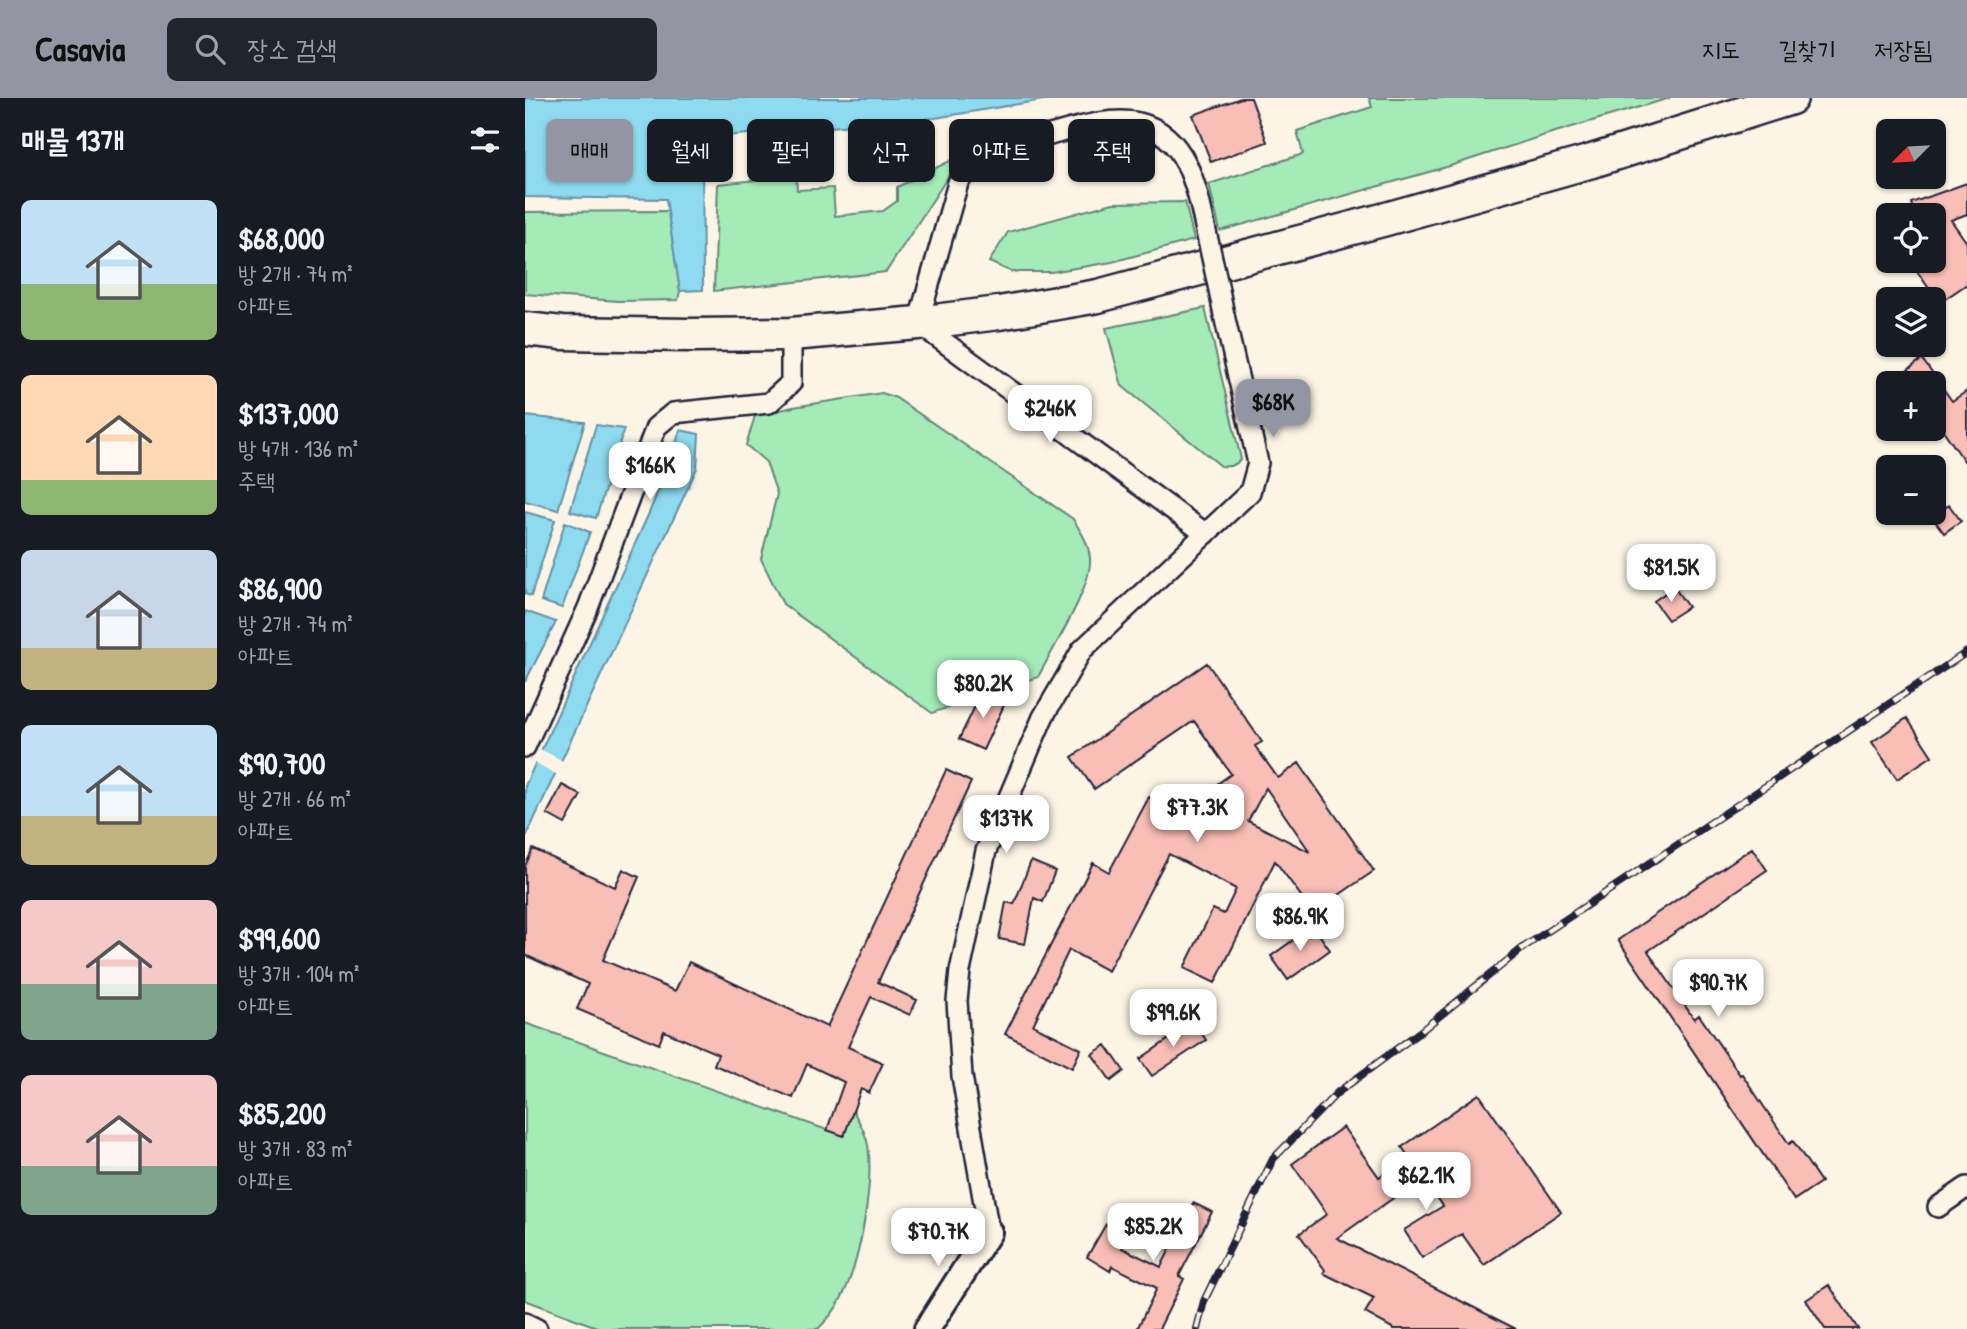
<!DOCTYPE html>
<html lang="ko">
<meta charset="utf-8">
<style>
body{margin:0;font-family:"Patrick Hand","Poor Story",sans-serif;background:#20242c;color:#f1f3f6;height:100vh;display:flex;flex-direction:column;font-size:26px;white-space:nowrap}
*{box-sizing:border-box;margin:0}
p{font-size:23px;color:#9ea1a6}
.icon{flex:none;width:38px;height:38px;fill:none;stroke:currentColor;stroke-width:2;stroke-linecap:round;stroke-linejoin:round}
.map{position:relative;flex:1;overflow:hidden}
.drawer{display:flex;flex-direction:column;background:#171b24;width:525px}
.drawer>*{flex:none}
.banner{position:absolute;left:21px;top:21px;width:665px;height:63px;display:flex;gap:14px}
.needle{width:46px;rotate:246deg}
.controls{position:absolute;left:1351px;top:21px;display:grid;gap:14px}
.controls a{display:grid;place-items:center;width:70px;height:70px;border-radius:10px;background:#171b24;box-shadow:0 2px 5px #0004;font-size:35px}
.price{position:absolute;translate:-50% -60px;padding:0 16px;border-radius:14px;background:#fff;color:#222;font-size:23px;line-height:46px;filter:drop-shadow(0 2px 4px #0008)}
.price::after{content:'';position:absolute;left:50%;top:42px;width:21px;height:16px;margin-left:-10px;background:inherit;clip-path:polygon(0 0,100% 0,50% 100%)}
.price.current{background:#9495a2;color:#111}
ul{padding:0;list-style:none}
li{display:flex;align-items:center;gap:21px;height:175px;padding:0 21px}
li span{display:grid;place-items:center;flex:none;width:196px;height:140px;border-radius:10px;color:#555}
li>.icon{margin-inline-start:auto}
span .icon{width:84px;height:84px;fill:#fffc;stroke-width:1}
li b{font-size:30px}
h2{display:flex;justify-content:space-between;align-items:center;height:84px;padding:0 21px;font-size:30px}
.tag{padding:0 24px;border-radius:10px;background:#171b24;box-shadow:0 2px 5px #0004;font-size:24px;line-height:63px}
.tag.current{background:#9495a2;color:#111}
header{display:flex;align-items:center;gap:42px;box-sizing:border-box;height:98px;padding:0 35px;background:#9495a2;color:#111}
header strong{font-size:33px}
nav{display:flex;gap:38px;margin-inline-start:auto;font-size:24px}
.search{width:490px;height:63px;background:#20242c;display:flex;align-items:center;gap:18px;box-sizing:border-box;padding:0 24px;border-radius:10px;color:#9ea1a6;font-size:26px}
main{display:flex;flex:1;min-height:0}
.map>svg:first-child{display:block}
.green{fill:#a5ebb8;stroke:#64867a;stroke-width:2}
.water{fill:#8edaee;stroke:#6390a6;stroke-width:2}
.pier{fill:#fcf5e5}
.building{fill:#f9beb5;stroke:#22223b;stroke-width:2;fill-rule:evenodd}
.lines{fill:none;stroke-linecap:round;stroke-linejoin:round}
.minor-casing{stroke:#22223b;stroke-width:24}
.tertiary-casing{stroke:#22223b;stroke-width:30}
.trunk-casing{stroke:#22223b;stroke-width:37}
.minor{stroke:#fcf5e5;stroke-width:19}
.tertiary{stroke:#fcf5e5;stroke-width:24}
.trunk{stroke:#fcf5e5;stroke-width:32}
.rail-casing{stroke:#22223b;stroke-width:8}
.rail{stroke:#fcf5e5;stroke-width:5;stroke-dasharray:16;stroke-linecap:butt}
.minor-bridge-casing{stroke:#22223b;stroke-width:24;stroke-linecap:butt}
.minor-bridge{stroke:#fcf5e5;stroke-width:19}
</style>
<header>
<strong>Casavia</strong>
<div class="search"><svg class="icon" aria-label="search" viewBox="0 0 24 24"><circle cx="10" cy="10" r="6"/><path d="M15 15l6 6"/></svg>장소 검색</div>
<nav><a>지도</a><a>길찾기</a><a>저장됨</a></nav>
</header>
<main>
<section class="drawer">
<h2>매물 13개<svg class="icon" aria-label="filters" viewBox="0 0 24 24"><path d="M4 7h16M4 17h16"/><circle cx="9" cy="7" r="2"/><circle cx="15" cy="17" r="2"/></svg></h2>
<ul>
<li><span style="background:linear-gradient(#bfe0f5 60%,#8fb573 0)"><svg class="icon" aria-label="home" viewBox="0 0 24 24"><path d="M3 11l9-7 9 7M6 9v11h12V9"/></svg></span><div><b>$68,000</b><p>방 2개 · 74 m²</p><p>아파트</p></div></li>
<li><span style="background:linear-gradient(#ffd9b3 75%,#8fb573 0)"><svg class="icon" aria-label="home" viewBox="0 0 24 24"><path d="M3 11l9-7 9 7M6 9v11h12V9"/></svg></span><div><b>$137,000</b><p>방 4개 · 136 m²</p><p>주택</p></div></li>
<li><span style="background:linear-gradient(#c9d6e8 70%,#c2b280 0)"><svg class="icon" aria-label="home" viewBox="0 0 24 24"><path d="M3 11l9-7 9 7M6 9v11h12V9"/></svg></span><div><b>$86,900</b><p>방 2개 · 74 m²</p><p>아파트</p></div></li>
<li><span style="background:linear-gradient(#bfe0f5 65%,#c2b280 0)"><svg class="icon" aria-label="home" viewBox="0 0 24 24"><path d="M3 11l9-7 9 7M6 9v11h12V9"/></svg></span><div><b>$90,700</b><p>방 2개 · 66 m²</p><p>아파트</p></div></li>
<li><span style="background:linear-gradient(#f6c9c9 60%,#7fa58c 0)"><svg class="icon" aria-label="home" viewBox="0 0 24 24"><path d="M3 11l9-7 9 7M6 9v11h12V9"/></svg></span><div><b>$99,600</b><p>방 3개 · 104 m²</p><p>아파트</p></div></li>
<li><span style="background:linear-gradient(#f6c9c9 65%,#7fa58c 0)"><svg class="icon" aria-label="home" viewBox="0 0 24 24"><path d="M3 11l9-7 9 7M6 9v11h12V9"/></svg></span><div><b>$85,200</b><p>방 3개 · 83 m²</p><p>아파트</p></div></li>
</ul>
</section>
<div class="map">
<svg width="1442" height="1231" viewBox="0 0 1442 1231">
<rect width="100%" height="100%" fill="#fcf5e5"/>
<filter id="ink" filterUnits="userSpaceOnUse"><feTurbulence type="fractalNoise" baseFrequency=".0143" numOctaves="2"/><feDisplacementMap in="SourceGraphic" scale="14" xChannelSelector="R" yChannelSelector="G"/><feConvolveMatrix kernelMatrix="1 2 1 2 8 2 1 2 1" color-interpolation-filters="sRGB"/></filter>
<g filter="url(#ink)">
<path class="green" d="M844,0H1145L1020,37L925,68L695,133L684,86L778,56L772,33L847,9Z
M437,57L361,174L189,193L193,86L271,78L272,92L308,90L310,118L358,113L372,103V89Z
M660,104L669,142L587,164L526,174H487L464,164L483,134L588,105Z
M143,113L155,193L153,202L93,203L0,196V114Z
M680,210L716,361C710,368 705,369 696,368L597,288L581,230Z
M357,295L371,300L548,421C556,434 564,445 565,461C567,489 527,552 513,579L407,615L258,506L236,461L252,396L241,364L221,347L230,318L268,309Z
M0,925L319,1038L328,1013C334,1023 341,1035 343,1047C349,1086 335,1166 316,1201C311,1212 302,1222 293,1231H77L0,1202Z"/>
<path class="water" d="M0,0H530L410,20L177,40L178,192L155,193L141,101L0,99Z
M0,318L60,324L33,412L0,403Z
M71,327L99,331L71,420L45,413Z
M155,332L174,336L172,370L0,741V688L124,415L146,362Z
M0,414L30,422L6,498L0,496Z
M40,424L65,434L37,510L16,503Z
M0,513L31,524L0,584Z"/>
<path class="pier" d="M15,651L40,664L33,677L8,664Z"/>
<path class="building" d="M716,0H726L742,44L686,64L668,17Z
M266,35L268,56L235,60L232,39Z
M1442,85V116L1426,122L1442,145V186L1414,205L1385,163H1409V117H1390L1386,105Z
M1397,261L1427,303L1442,293V367L1409,319V285H1392L1383,272Z
M1424,407L1436,423L1419,435L1407,419Z
M1149,489L1163,509L1143,522L1129,503Z
M682,565L737,644L730,648L753,680L774,665L849,773L802,805L812,819L799,829L750,763L690,885L659,870L688,811L699,816L711,791L644,756L583,873L544,852L508,927L556,951L547,970L480,936L568,765L584,774L624,699L653,714L706,676L669,623L569,691L547,659ZM741,690L785,754L723,723Z
M458,592L481,603L458,652L434,641Z
M1382,620L1407,658L1372,681L1347,644Z
M421,672L446,684L353,884L392,902L385,917L346,899L323,949L358,965L344,995L336,991L319,1038L302,1032L319,984L282,966L268,1000L189,967L193,956L139,933L134,946L52,911L63,886L0,857V768L8,751L90,789L98,771L114,779L78,862L150,893L164,864L302,929Z
M37,687L56,697L40,726L22,716Z
M1227,750L1242,772L1123,853L1169,921L1174,917L1215,977L1217,976L1264,1046L1268,1043L1296,1084L1269,1102L1093,842Z
M506,763L530,773L518,804L509,800L500,846L474,841L481,804L489,806Z
M788,828L805,852L763,882L746,858Z
M669,924L681,942L627,978L615,961Z
M581,947L599,973L586,983L567,956Z
M954,996L1036,1114L959,1167L937,1136L897,1160L879,1132L918,1108L898,1079L812,1140L991,1231H869L840,1215L849,1200L798,1175L800,1172L774,1136L802,1116L767,1066L818,1029L854,1079L883,1058L877,1049Z
M668,1105L687,1114L654,1178L659,1181L634,1231H612L632,1190L587,1168L585,1173L562,1159L581,1126L604,1139L597,1150L636,1169Z
M1304,1187L1333,1231H1300L1281,1202Z"/>
<g class="lines">
<g class="minor-casing">
<path id="minor" d="M433,85L393,225L681,436
M0,649L63,510L131,329L148,315L244,305L266,285V236
M1413,1109L1442,1089
M464,1134L437,978L432,903L435,873L461,753L518,619L557,552L725,394L733,365L699,217
M0,1225L12,1231"/>
</g>
<g class="tertiary-casing">
<path id="tertiary" d="M402,1231L464,1134"/>
</g>
<g class="trunk-casing">
<path id="trunk" d="M0,231L37,235L164,237L266,236L393,225L474,215L573,198L861,121L1067,63L1266,0"/>
</g>
<use href="#minor" class="minor"/>
<use href="#tertiary" class="tertiary"/>
<use href="#trunk" class="trunk"/>
<g class="rail-casing">
<path id="rail" d="M672,1231L679,1203L748,1061L812,995L896,933L999,849L1442,554"/>
</g>
<use href="#rail" class="rail"/>
<g class="minor-bridge-casing">
<path id="minor-bridge" d="M433,85C454,50 488,46 525,37C550,30 588,18 614,25C664,37 673,96 682,138C688,164 694,190 699,217"/>
</g>
<use href="#minor-bridge" class="minor-bridge"/>
</g>
</g>
</svg>
<div class="controls">
<a><svg class="needle" viewBox="-14 -14 28 28"><path d="M0-13l5 13h-10z" fill="#e53935"/><path d="M0 13l5-13h-10z" fill="#9ea1a6"/></svg></a>
<a><svg class="icon" aria-label="locate" viewBox="0 0 24 24"><circle cx="12" cy="12" r="6"/><path d="M12 2v4M12 18v4M2 12h4M18 12h4"/></svg></a>
<a><svg class="icon" aria-label="layers" viewBox="0 0 24 24"><path d="M12 4l9 5-9 5-9-5zM3 14l9 5 9-5"/></svg></a>
<a>+</a>
<a>−</a>
</div>
<b class="price current" style="left:748px;top:341px">$68K</b>
<b class="price" style="left:525px;top:347px">$246K</b>
<b class="price" style="left:125px;top:404px">$166K</b>
<b class="price" style="left:1146px;top:506px">$81.5K</b>
<b class="price" style="left:458px;top:622px">$80.2K</b>
<b class="price" style="left:672px;top:746px">$77.3K</b>
<b class="price" style="left:481px;top:757px">$137K</b>
<b class="price" style="left:775px;top:855px">$86.9K</b>
<b class="price" style="left:1193px;top:921px">$90.7K</b>
<b class="price" style="left:648px;top:951px">$99.6K</b>
<b class="price" style="left:901px;top:1114px">$62.1K</b>
<b class="price" style="left:628px;top:1165px">$85.2K</b>
<b class="price" style="left:413px;top:1170px">$70.7K</b>
<div class="banner">
<a class="tag current">매매</a>
<a class="tag">월세</a>
<a class="tag">필터</a>
<a class="tag">신규</a>
<a class="tag">아파트</a>
<a class="tag">주택</a>
</div>
</div>
</main>
